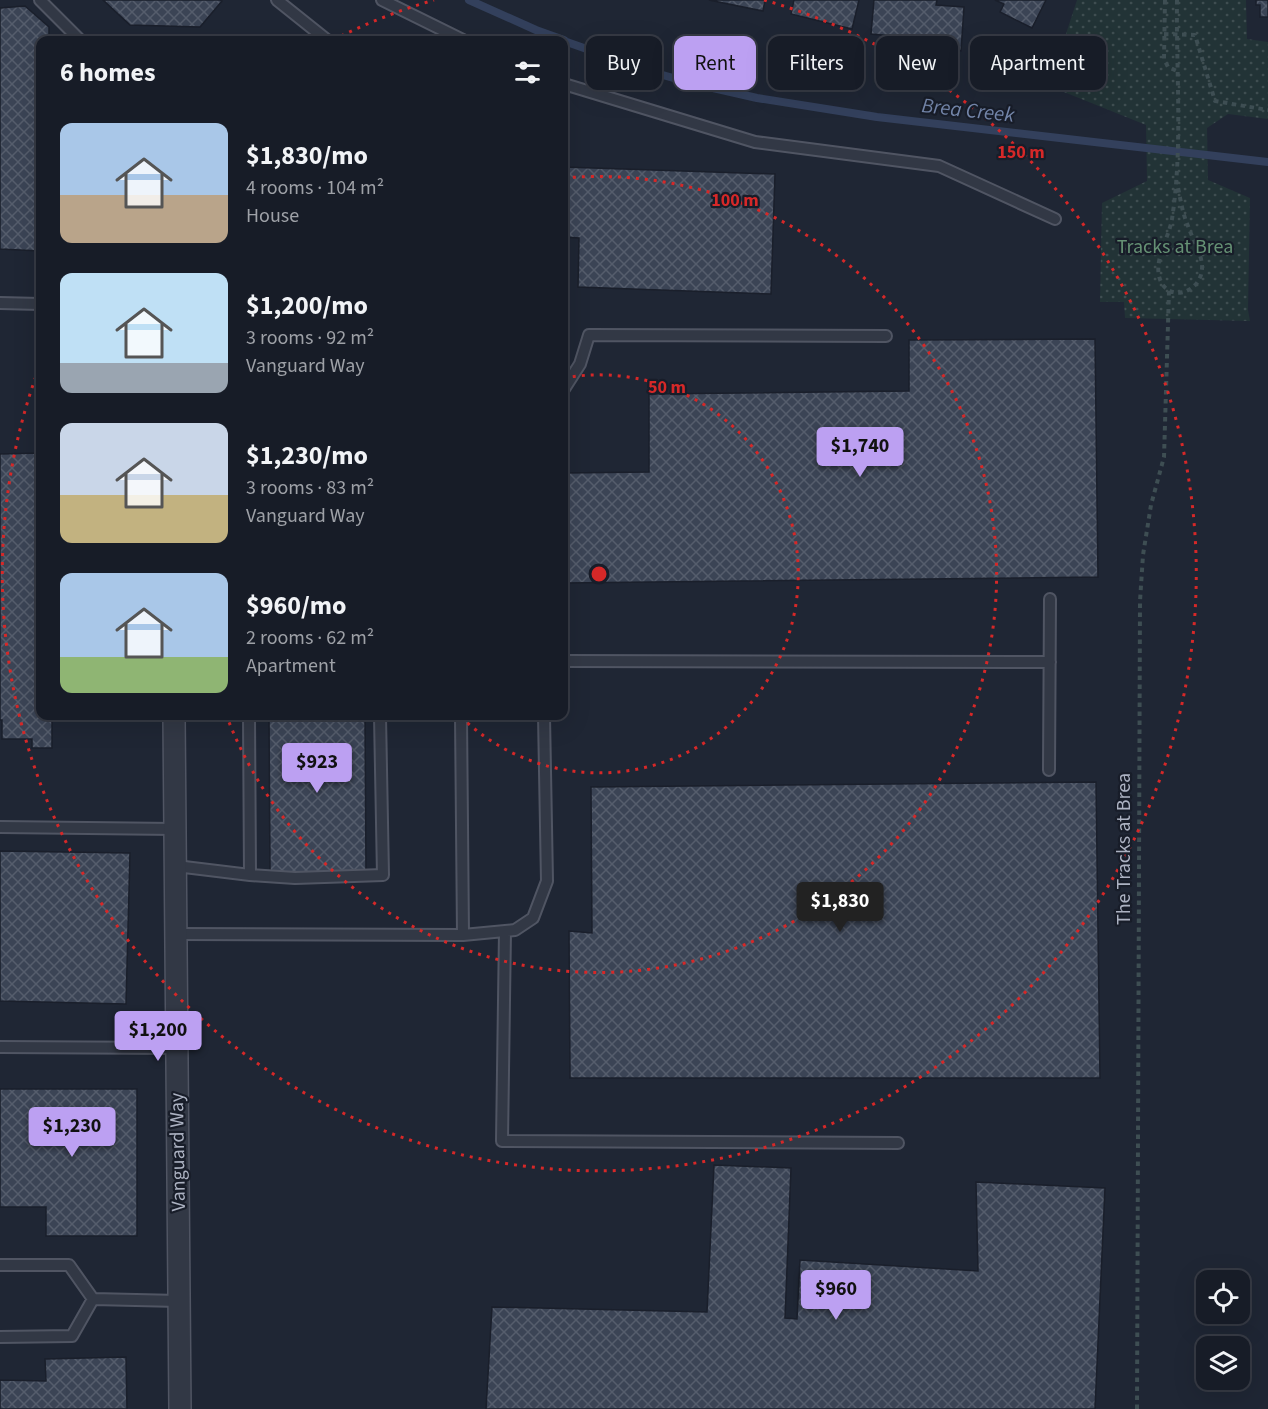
<!DOCTYPE html>
<meta charset="utf-8">
<style>
body{margin:0;font-family:"Source Sans 3",sans-serif;background:#242933;color:#f1f3f6;height:100vh;display:flex;flex-direction:column;font-size:22px;white-space:nowrap}
*{box-sizing:border-box;margin:0}
p{font-size:20px;color:#9ea1a7}
.icon{flex:none;width:33px;height:33px;fill:none;stroke:currentColor;stroke-width:2;stroke-linecap:round;stroke-linejoin:round}
.map{position:relative;flex:1;overflow:hidden}
.details{position:absolute;left:36px;top:36px;width:532px;height:684px;display:flex;flex-direction:column;background:#171c27;border-radius:12px;box-shadow:0 6px 24px #0002,0 0 0 2px #363a44}
.details>*{flex:none}
.hud{position:absolute;left:586px;top:36px;width:570px;height:54px;display:flex;gap:12px}
.controls{position:absolute;left:1196px;top:1270px;display:grid;gap:12px}
.controls a{display:grid;place-items:center;width:54px;height:54px;border-radius:12px;background:#171c27;box-shadow:0 6px 24px #0002,0 0 0 2px #363a44;font-size:30px}
.price{position:absolute;translate:-50% -51px;padding:0 14px;border-radius:6px;background:#bca0f2;color:#111;font-size:20px;line-height:39px;filter:drop-shadow(0 2px 3px #0008)}
.price::after{content:'';position:absolute;left:50%;top:36px;width:18px;height:14px;margin-left:-9px;background:inherit;clip-path:polygon(0 0,100% 0,50% 100%)}
.price.current{background:#222;color:#fff}
ul{padding:0;list-style:none}
li{display:flex;align-items:center;gap:18px;height:150px;padding:0 24px}
li span{display:grid;place-items:center;flex:none;width:168px;height:120px;border-radius:12px;color:#555}
li>.icon{margin-inline-start:auto}
span .icon{width:72px;height:72px;fill:#fffc;stroke-width:1}
li b{font-size:26px}
h2{display:flex;justify-content:space-between;align-items:center;height:72px;padding:0 24px;font-size:26px}
.pill{padding:0 21px;border-radius:12px;background:#171c27;box-shadow:0 6px 24px #0002,0 0 0 2px #363a44;font-size:21px;line-height:54px}
.pill.current{background:#bca0f2;color:#111}
.map>svg:first-child{display:block}
.park{fill:url(#park-dots)}
.lines{fill:none;stroke-linecap:round;stroke-linejoin:round}
.stream{stroke:#33405c;stroke-width:8}
.building{fill:url(#building-cross-hatch);stroke:#1a1f2b;stroke-width:1.5}
.service-casing{stroke:#505563;stroke-width:14}
.minor-casing{stroke:#505563;stroke-width:24}
.path{stroke:#3e4e53;stroke-width:4;stroke-dasharray:4.5 4.5;stroke-linecap:butt}
.service{stroke:#323845;stroke-width:10}
.minor{stroke:#323845;stroke-width:21}
.ring{fill:none;stroke:#d62828;stroke-width:3;stroke-dasharray:3 6}
.labels{text-anchor:middle;dominant-baseline:central;stroke-width:4.5;stroke-linejoin:round;paint-order:stroke}
.park-label{font-size:20px;fill:#659174;stroke:#181d29}
.street-label{font-size:20px;fill:#acb2c2;stroke:#181d29}
.water-label{font-size:21px;font-style:italic;fill:#7486aa;stroke:#181d29}
.centre{fill:#d62828;stroke:#181d29;stroke-width:3}
.ring-label{font-size:18px;text-anchor:middle;font-weight:bold;fill:#d62828;stroke:#181d29;stroke-width:4.5;stroke-linejoin:round;paint-order:stroke}
</style>
<div class="map">
<svg width="1268" height="1409" viewBox="0 0 1268 1409">
<defs>
<pattern id="park-dots" width="8" height="8" patternUnits="userSpaceOnUse" patternTransform="scale(1.5)"><rect width="8" height="8" fill="#223336"/><path d="M2 2h.1M6 6h.1" fill="none" stroke="#3f4e51" stroke-width="1.8" stroke-linecap="round"/></pattern>
<pattern id="building-cross-hatch" width="8" height="8" patternUnits="userSpaceOnUse" patternTransform="scale(1.5)"><rect width="8" height="8" fill="#3b4455"/><path d="M0 0l8 8M0 8l8-8" fill="none" stroke="#555d6c"/></pattern>
</defs>
<rect width="100%" height="100%" fill="#1f2634"/>
<path class="park" d="M1077,0H1246L1247,39L1268,42V119L1228,114L1207,128L1208,180L1250,198L1248,310L1250,321L1125,318L1124,302H1100L1102,203L1147,181L1146,125L1049,86Z"/>
<g class="lines">
<path class="stream" d="M469,0L536,30L564,40
M564,41L652,72L691,83L757,98L877,117L1268,162"/>
</g>
<path class="building" d="M103,0H220L222,1L200,27L130,25Z
M709,0H765L763,11Z
M794,0H859L852,29L791,14Z
M874,0H937L936,5L964,7L961,51L927,48L928,39L871,34Z
M995,0H1046L1032,28L1000,12L1004,4Z
M1256,0H1268V17H1260V5H1256Z
M25,6L49,27V40H40V251L0,249V8Z
M564,167L775,174L771,294L578,287L579,238L564,237Z
M1095,339L1098,577L564,583V473L649,472V394L909,391V340Z
M40,453V716H52V748H32V739H2V720H0V454Z
M269,716H365L366,872L270,873Z
M1096,782L1100,1078H570L569,931L592,933L591,787Z
M0,851L130,853L126,1004L0,1001Z
M0,1089H137V1236H46V1207H0Z
M714,1165L791,1168L785,1318L797,1319L800,1260L978,1271L976,1182L1105,1188L1095,1409H486L492,1307L707,1312Z
M126,1357L127,1409H0V1380L46,1381L45,1359Z"/>
<g class="lines">
<g class="service-casing">
<path id="service" d="M40,0L80,40
M277,0L327,40
M382,0L463,40
M564,84L755,142L939,166L1055,219
M0,303L40,304
M564,389L580,364L589,335L886,336
M564,661L1050,662
M249,716L250,875
M461,716L463,935
M1049,770L1050,599
M0,827L175,829
M176,866L250,875L295,878L383,875L380,716
M505,931L502,1141L898,1143
M176,934L463,935L515,930L533,918L547,881L544,716
M0,1047L177,1048
M0,1265H69L93,1299L179,1301
M0,1337L72,1336L93,1299"/>
</g>
<g class="minor-casing">
<path id="minor" d="M174,716L180,1409"/>
</g>
<path class="path" d="M1165,0L1164,59L1168,67L1177,71
M1177,0C1176,73 1183,147 1172,219C1169,237 1155,258 1159,276C1166,305 1204,293 1202,265C1201,252 1192,238 1188,226C1182,212 1180,197 1177,182
M1164,34L1195,35L1215,101L1268,110
M1137,1409L1140,601L1143,555L1151,505L1164,457L1169,291"/>
<use href="#service" class="service"/>
<use href="#minor" class="minor"/>
</g>
<g class="ring">
<path d="M564 378A199 199 0 1 1 460 716"/>
<path d="M564 178A398 398 0 1 1 227 717"/>
<path d="M333 40A597 597 0 0 1 434 0M764 0A597 597 0 1 1 40 365"/>
</g>
<g class="labels">
<g class="park-label">
<text x="1175" y="247">Tracks at Brea</text>
</g>
<g class="street-label">
<text transform="translate(1124 849) rotate(-90)">The Tracks at Brea</text>
<text transform="translate(178 1152) rotate(-91)">Vanguard Way</text>
</g>
<g class="water-label">
<text transform="translate(968 110) rotate(6)">Brea Creek</text>
</g>
</g>
<circle cx="599" cy="574" r="9" class="centre"/>
<g class="ring-label">
<text x="1021" y="158">150 m</text>
<text x="735" y="206">100 m</text>
<text x="667" y="393">50 m</text>
</g>
</svg>
<div class="controls">
<a><svg class="icon" aria-label="locate" viewBox="0 0 24 24"><circle cx="12" cy="12" r="6"/><path d="M12 2v4M12 18v4M2 12h4M18 12h4"/></svg></a>
<a><svg class="icon" aria-label="layers" viewBox="0 0 24 24"><path d="M12 4l9 5-9 5-9-5zM3 14l9 5 9-5"/></svg></a>
</div>
<b class="price" style="left:860px;top:478px">$1,740</b>
<b class="price" style="left:317px;top:794px">$923</b>
<b class="price current" style="left:840px;top:933px">$1,830</b>
<b class="price" style="left:158px;top:1062px">$1,200</b>
<b class="price" style="left:72px;top:1158px">$1,230</b>
<b class="price" style="left:836px;top:1321px">$960</b>
<div class="hud">
<a class="pill">Buy</a>
<a class="pill current">Rent</a>
<a class="pill">Filters</a>
<a class="pill">New</a>
<a class="pill">Apartment</a>
</div>
<section class="details">
<h2>6 homes<svg class="icon" aria-label="filters" viewBox="0 0 24 24"><path d="M4 7h16M4 17h16"/><circle cx="9" cy="7" r="2"/><circle cx="15" cy="17" r="2"/></svg></h2>
<ul>
<li><span style="background:linear-gradient(#a9c7e8 60%,#b9a48a 0)"><svg class="icon" aria-label="home" viewBox="0 0 24 24"><path d="M3 11l9-7 9 7M6 9v11h12V9"/></svg></span><div><b>$1,830/mo</b><p>4 rooms · 104 m²</p><p>House</p></div></li>
<li><span style="background:linear-gradient(#bfe0f5 75%,#9aa5b1 0)"><svg class="icon" aria-label="home" viewBox="0 0 24 24"><path d="M3 11l9-7 9 7M6 9v11h12V9"/></svg></span><div><b>$1,200/mo</b><p>3 rooms · 92 m²</p><p>Vanguard Way</p></div></li>
<li><span style="background:linear-gradient(#c9d6e8 60%,#c2b280 0)"><svg class="icon" aria-label="home" viewBox="0 0 24 24"><path d="M3 11l9-7 9 7M6 9v11h12V9"/></svg></span><div><b>$1,230/mo</b><p>3 rooms · 83 m²</p><p>Vanguard Way</p></div></li>
<li><span style="background:linear-gradient(#a9c7e8 70%,#8fb573 0)"><svg class="icon" aria-label="home" viewBox="0 0 24 24"><path d="M3 11l9-7 9 7M6 9v11h12V9"/></svg></span><div><b>$960/mo</b><p>2 rooms · 62 m²</p><p>Apartment</p></div></li>
</ul>
</section>
</div>
